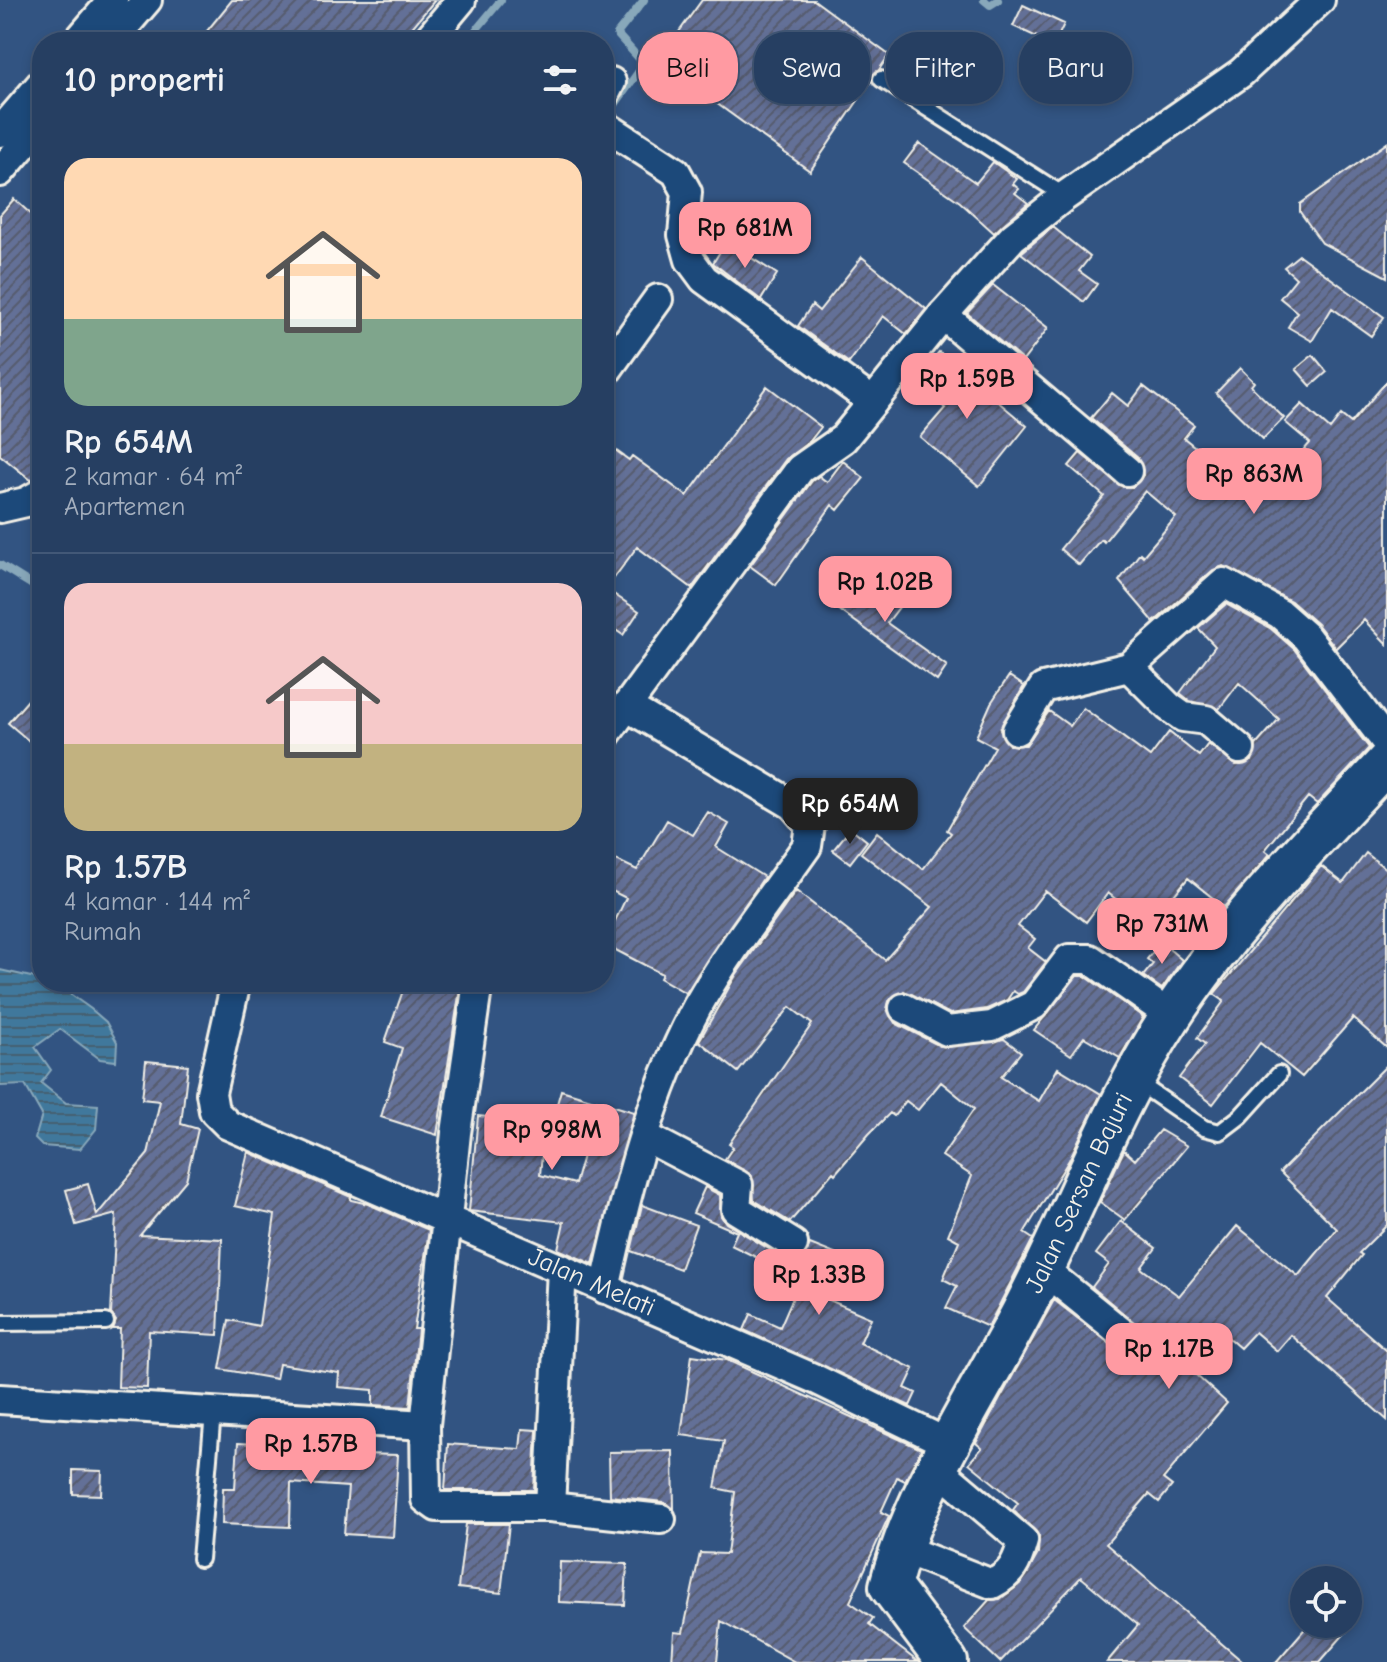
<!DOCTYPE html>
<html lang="id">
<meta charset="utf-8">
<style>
body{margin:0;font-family:"Comic Neue",sans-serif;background:#2e4668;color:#f1f3f6;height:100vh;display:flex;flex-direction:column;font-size:30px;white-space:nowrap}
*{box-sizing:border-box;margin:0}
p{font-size:26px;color:#a4afbe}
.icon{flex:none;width:44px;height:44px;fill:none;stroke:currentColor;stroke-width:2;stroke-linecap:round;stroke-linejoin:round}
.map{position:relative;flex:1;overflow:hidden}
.sheet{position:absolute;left:32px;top:32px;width:582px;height:960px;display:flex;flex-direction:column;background:#263f62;border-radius:32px;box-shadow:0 4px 12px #0003,0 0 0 2px #425877}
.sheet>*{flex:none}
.banner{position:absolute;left:638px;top:32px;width:628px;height:72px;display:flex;gap:16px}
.tools{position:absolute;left:1290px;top:1566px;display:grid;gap:16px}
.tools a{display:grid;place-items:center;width:72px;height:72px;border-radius:50%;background:#263f62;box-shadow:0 4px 12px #0003,0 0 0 2px #425877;font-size:40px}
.price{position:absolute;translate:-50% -68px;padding:0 18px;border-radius:16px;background:#ff9aa2;color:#111;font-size:26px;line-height:52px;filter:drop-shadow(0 2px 4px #0008)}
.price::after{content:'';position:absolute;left:50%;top:48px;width:24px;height:18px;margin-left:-12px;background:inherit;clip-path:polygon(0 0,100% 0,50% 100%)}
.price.active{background:#222;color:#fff}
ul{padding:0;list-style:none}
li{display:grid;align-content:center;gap:16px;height:424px;padding:0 32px}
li+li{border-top:2px solid #425877}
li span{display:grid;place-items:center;height:248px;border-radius:24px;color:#555}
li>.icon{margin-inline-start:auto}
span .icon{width:144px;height:144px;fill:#fffc;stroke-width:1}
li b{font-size:34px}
h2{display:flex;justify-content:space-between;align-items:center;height:96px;padding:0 32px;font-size:34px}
.chip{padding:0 28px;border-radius:32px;background:#263f62;box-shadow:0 4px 12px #0003,0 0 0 2px #425877;font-size:28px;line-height:72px}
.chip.active{background:#ff9aa2;color:#111}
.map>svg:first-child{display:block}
.water{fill:url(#water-rules);stroke:#88a8ba;stroke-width:2}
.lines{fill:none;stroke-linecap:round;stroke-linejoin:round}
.stream{stroke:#88a8ba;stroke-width:8}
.building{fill:url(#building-hatch);stroke:#f4f1e8;stroke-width:2}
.lane-casing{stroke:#f4f1e8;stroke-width:20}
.street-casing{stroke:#f4f1e8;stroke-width:34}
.secondary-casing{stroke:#f4f1e8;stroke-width:46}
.lane{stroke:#1f4a7a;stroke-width:14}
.street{stroke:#1f4a7a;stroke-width:28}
.secondary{stroke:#1f4a7a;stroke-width:40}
.labels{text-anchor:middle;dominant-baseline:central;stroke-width:6;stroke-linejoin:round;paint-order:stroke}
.street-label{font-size:26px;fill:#f4f1e8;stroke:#1f4a7a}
</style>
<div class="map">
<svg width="1387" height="1662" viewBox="0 0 1387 1662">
<defs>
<pattern id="water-rules" width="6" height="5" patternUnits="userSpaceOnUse" patternTransform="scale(2)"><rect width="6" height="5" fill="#40789c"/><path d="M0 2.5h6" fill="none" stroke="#446071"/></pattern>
<pattern id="building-hatch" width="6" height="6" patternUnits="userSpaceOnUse" patternTransform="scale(2)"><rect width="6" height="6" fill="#646f97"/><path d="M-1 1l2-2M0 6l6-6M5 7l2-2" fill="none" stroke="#565c6e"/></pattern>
</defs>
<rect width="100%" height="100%" fill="#325482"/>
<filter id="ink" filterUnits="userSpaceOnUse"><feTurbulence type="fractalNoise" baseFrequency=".0125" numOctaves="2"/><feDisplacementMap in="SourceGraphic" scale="16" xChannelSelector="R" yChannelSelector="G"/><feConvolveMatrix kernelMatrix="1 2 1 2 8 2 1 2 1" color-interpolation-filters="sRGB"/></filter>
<g filter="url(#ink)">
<path class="water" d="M0,970L53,982L91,1009L106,1022L117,1042L116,1061L100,1059L60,1029L35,1047L51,1070L41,1083L66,1103L98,1105L96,1129L80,1149L42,1146L35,1139L42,1115L25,1085L0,1086Z"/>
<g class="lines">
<path class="stream" d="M984,0L990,5L998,0
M466,42L501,0
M604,120L644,64L617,34L644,0
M0,565L42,591"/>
</g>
<path class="building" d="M232,0H435L400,42H198Z
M702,0H814L889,55L810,171L658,61Z
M1023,5L1064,24L1054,45L1013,26Z
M919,143L976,183L993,162L1017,179L1013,184L1019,189L1015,193L1028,203L994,233L960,202L904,163Z
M1387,143V277L1322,243L1300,212V204Z
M14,199L42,224V476L31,480L0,455V215Z
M1053,227L1090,257L1079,271L1097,284L1084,302L1021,253Z
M726,242L777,274L761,300L713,263Z
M1299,255L1384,317L1371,336L1332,308L1312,341L1288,327L1297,312L1280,298L1296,278L1284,267Z
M862,257L926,309L906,334L883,316L849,363L798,326L812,305L819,311Z
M993,285L1048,328L1023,361L967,313Z
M939,352L1027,426L979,486L920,437L945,408L914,381Z
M1313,355L1327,372L1311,386L1296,369Z
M1240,368L1254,382L1251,386L1284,418L1263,439L1216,393Z
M1387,381V644L1364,620L1336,648L1317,624L1291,601L1223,566L1213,570L1154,622L1119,581L1140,553L1143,556L1176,517L1145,491L1104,542L1101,539L1079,565L1060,549L1104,496L1069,466L1080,453L1123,487H1133L1143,475L1138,458L1091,418L1112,393L1128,406L1143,386L1194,425L1184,438L1205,455L1201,460L1248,498L1268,475L1286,490L1312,457L1304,450L1310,443L1285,422L1302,404L1330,429L1341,415L1351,423Z
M767,386L821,427L810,441L786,459L692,588L637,547L606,589L639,611L623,635L604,622V442L629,460L632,456L687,496Z
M843,461L864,478L838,510L832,505L776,585L750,566L812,481L819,476L827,482Z
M859,574L900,606L887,623L947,666L937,681L834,606Z
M1226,604L1270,628L1294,649L1369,748L1317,804L1308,797L1265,850L1270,854L1224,907L1188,878L1149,926L1108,893L1086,922L1045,891L1018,926L1035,939L1028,948L1046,962L1023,992L1018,994L1013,991L1007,1000L987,1009L950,1014L904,991L889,1001L887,1009L895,1023L940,1046L1004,1039L1021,1052L1001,1077L1039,1101L1058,1068L1101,1094L1069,1160L1024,1233L1033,1239L988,1327L946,1308L957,1286L943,1279L959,1241L948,1235L972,1176L942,1156L974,1109L941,1082L918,1110L906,1101L894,1116L890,1113L869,1134L835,1174L833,1172L790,1222L754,1200L752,1176L725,1159L733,1147L729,1144L812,1024L790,1007L738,1072L699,1041L736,975L796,891L885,960L932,907L861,853L877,832L923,869L951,833L947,830L995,747L976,737L991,703L1009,676L1024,686L1000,729L1009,745H1026L1049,711L1070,726L1083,708L1150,757L1169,732L1199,756L1208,744L1236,765L1252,761L1256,745L1279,719L1239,683L1219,709L1190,701L1180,693L1215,646L1198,628Z
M42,684V752L8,723Z
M708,812L729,824L716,847L764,877L686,993L660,978L662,974L604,944L626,898L604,887V854L637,870L667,820L693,835Z
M851,828L867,841L850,863L833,850Z
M1366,853L1387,870V1048L1353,1018L1302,1077L1260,1043L1213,1104L1179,1078L1205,1044L1197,1038L1224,1001L1214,994L1321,866L1343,883Z
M1161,942L1182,960L1162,989L1143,976L1153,964L1147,959Z
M1077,976H1085L1143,1017L1120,1058L1084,1037L1071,1055L1034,1030Z
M406,982H441L460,989L437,1135L381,1117L402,1048L385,1042Z
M146,1061L188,1065L181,1124L198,1129L186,1180L140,1235L222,1239L218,1335L149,1331L147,1388L118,1387L120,1329H113L116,1321L111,1314L116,1214L76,1225L66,1190L88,1184L97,1215L148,1154L160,1101L142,1099Z
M1387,1065V1225L1359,1253L1362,1255L1327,1298L1387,1351V1420L1291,1335L1277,1351L1255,1332L1240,1348L1219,1330L1187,1367L1227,1403L1163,1479L1172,1486L1159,1502L1149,1494L1106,1544L1243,1662H1107L1138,1625L1081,1577L1000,1662L964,1628L989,1600L1000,1599L1022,1582L1038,1554L1039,1537L1013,1510L1018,1503L969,1463L982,1448L976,1443L1054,1300L1146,1371L1162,1364L1163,1347L1092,1287L1109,1264L1096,1254L1121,1221L1156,1248L1141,1268L1179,1296L1237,1226L1298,1276L1337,1229L1280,1172Z
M561,1090L634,1112L593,1264L558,1249L564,1222L469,1211L478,1116L545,1122L540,1175L575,1184L591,1127L553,1118Z
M1160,1130L1187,1146L1125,1220L1100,1202L1124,1150L1135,1160Z
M248,1152L351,1197V1200L368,1204L429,1230L414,1329H418L410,1407L373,1405V1390L338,1387L339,1373L279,1364L276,1379L220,1369L229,1320L259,1326L275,1215L235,1206Z
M705,1187L720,1195L721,1216L726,1223L784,1258H802L810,1244L845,1258L829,1300L871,1318L860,1343L914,1369L905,1388L916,1393L910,1406L744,1330L751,1314L780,1327L805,1270L768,1256L766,1262L731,1245L737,1232L693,1213Z
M642,1205L696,1225L680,1269L631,1251Z
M692,1355L727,1360L921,1449L905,1481L897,1477L881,1512L889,1516L850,1602L873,1618L869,1624L918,1662H795L721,1621L717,1662H672L674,1632L683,1633L700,1553L727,1554L735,1492L715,1488L724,1441L681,1435Z
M522,1429L537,1430L534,1490H445L448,1444L520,1449Z
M238,1443L324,1448L323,1453L398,1455L393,1537L344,1534L348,1487L291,1483L290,1527L222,1524L223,1488H235Z
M673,1451L674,1509L663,1502L610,1496L609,1452Z
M73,1470L102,1471L101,1495L73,1494Z
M466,1524H509L501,1593L458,1588Z
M560,1562L627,1564L625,1605L559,1602Z
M1309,1624H1353L1320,1662H1276Z"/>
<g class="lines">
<g class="lane-casing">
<path id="lane" d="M881,79L1065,196
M1137,1082L1204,1128L1220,1132L1241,1116L1279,1074
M0,1323L106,1322
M200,1559L213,1413"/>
</g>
<g class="street-casing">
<g id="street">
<path d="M77,42L113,0"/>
<path d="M111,42L147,0"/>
<path d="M426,42L461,0"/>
<path d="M604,96L611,82"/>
<path d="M604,125L676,172L687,192L683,235L690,260L704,279L873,402"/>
<path d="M0,132L42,83"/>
<path d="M0,172L42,123"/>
<path d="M943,315L1127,471"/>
<path d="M604,374L658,299"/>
<path d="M0,508L26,502L42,493"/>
<path d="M1129,667L1169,707L1183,717L1206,720L1240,749"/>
<path d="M1017,730L1043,688L1129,667L1224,583L1280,614L1306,637L1387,743"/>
<path d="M604,737L800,469L843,439L943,315L1013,237L1065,196L1241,73L1320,0"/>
<path id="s1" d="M236,982L211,1093L214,1111L228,1125L813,1378L951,1445"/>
<path d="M478,982L456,1133L425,1425L426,1499L437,1507H550L661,1519"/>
<path d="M904,1008L947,1031L992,1026L1034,1005L1069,959H1090L1171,1016"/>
<path d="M646,1137L738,1185L736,1209L793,1244"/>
<path d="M1044,1270L1148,1354"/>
<path d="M605,1289C626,1193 650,1094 697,1007C728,951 770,899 807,846L810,825L793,805L626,706"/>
<path d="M0,1399L425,1425"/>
<path d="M550,1507L562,1269"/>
<path d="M900,1548L992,1584C1012,1574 1017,1563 1023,1541L938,1469"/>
</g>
</g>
<g class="secondary-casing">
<g id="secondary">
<path id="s2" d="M947,1662L890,1586C915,1490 975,1401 1021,1314C1073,1216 1110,1109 1171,1016C1232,922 1311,844 1387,762"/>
</g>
</g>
<use href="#lane" class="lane"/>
<use href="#street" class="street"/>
<use href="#secondary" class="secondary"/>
</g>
</g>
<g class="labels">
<g class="street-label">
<text stroke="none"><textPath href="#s2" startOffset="532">Jalan Sersan Bajuri</textPath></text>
<text stroke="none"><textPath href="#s1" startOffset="548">Jalan Melati</textPath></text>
</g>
</g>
</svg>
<div class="tools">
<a><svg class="icon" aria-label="locate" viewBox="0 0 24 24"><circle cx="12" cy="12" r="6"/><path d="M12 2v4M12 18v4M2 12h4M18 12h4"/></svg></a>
</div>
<b class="price" style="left:745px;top:270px">Rp 681M</b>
<b class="price" style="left:967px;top:421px">Rp 1.59B</b>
<b class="price" style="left:1254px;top:516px">Rp 863M</b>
<b class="price" style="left:885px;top:624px">Rp 1.02B</b>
<b class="price active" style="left:850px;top:846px">Rp 654M</b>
<b class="price" style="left:1162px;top:966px">Rp 731M</b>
<b class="price" style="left:552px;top:1172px">Rp 998M</b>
<b class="price" style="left:819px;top:1317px">Rp 1.33B</b>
<b class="price" style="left:1169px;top:1391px">Rp 1.17B</b>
<b class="price" style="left:311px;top:1486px">Rp 1.57B</b>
<div class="banner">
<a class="chip active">Beli</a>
<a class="chip">Sewa</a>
<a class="chip">Filter</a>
<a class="chip">Baru</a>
</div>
<section class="sheet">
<h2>10 properti<svg class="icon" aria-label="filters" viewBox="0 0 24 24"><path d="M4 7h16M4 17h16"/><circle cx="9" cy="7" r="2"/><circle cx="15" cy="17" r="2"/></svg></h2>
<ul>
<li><span style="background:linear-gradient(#ffd9b3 65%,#7fa58c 0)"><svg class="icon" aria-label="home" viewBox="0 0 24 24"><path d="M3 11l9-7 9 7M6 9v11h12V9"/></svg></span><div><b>Rp 654M</b><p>2 kamar · 64 m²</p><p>Apartemen</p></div></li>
<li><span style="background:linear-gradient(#f6c9c9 65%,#c2b280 0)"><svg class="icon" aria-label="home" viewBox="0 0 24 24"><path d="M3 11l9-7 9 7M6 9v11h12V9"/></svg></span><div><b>Rp 1.57B</b><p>4 kamar · 144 m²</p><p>Rumah</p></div></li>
</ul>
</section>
</div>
